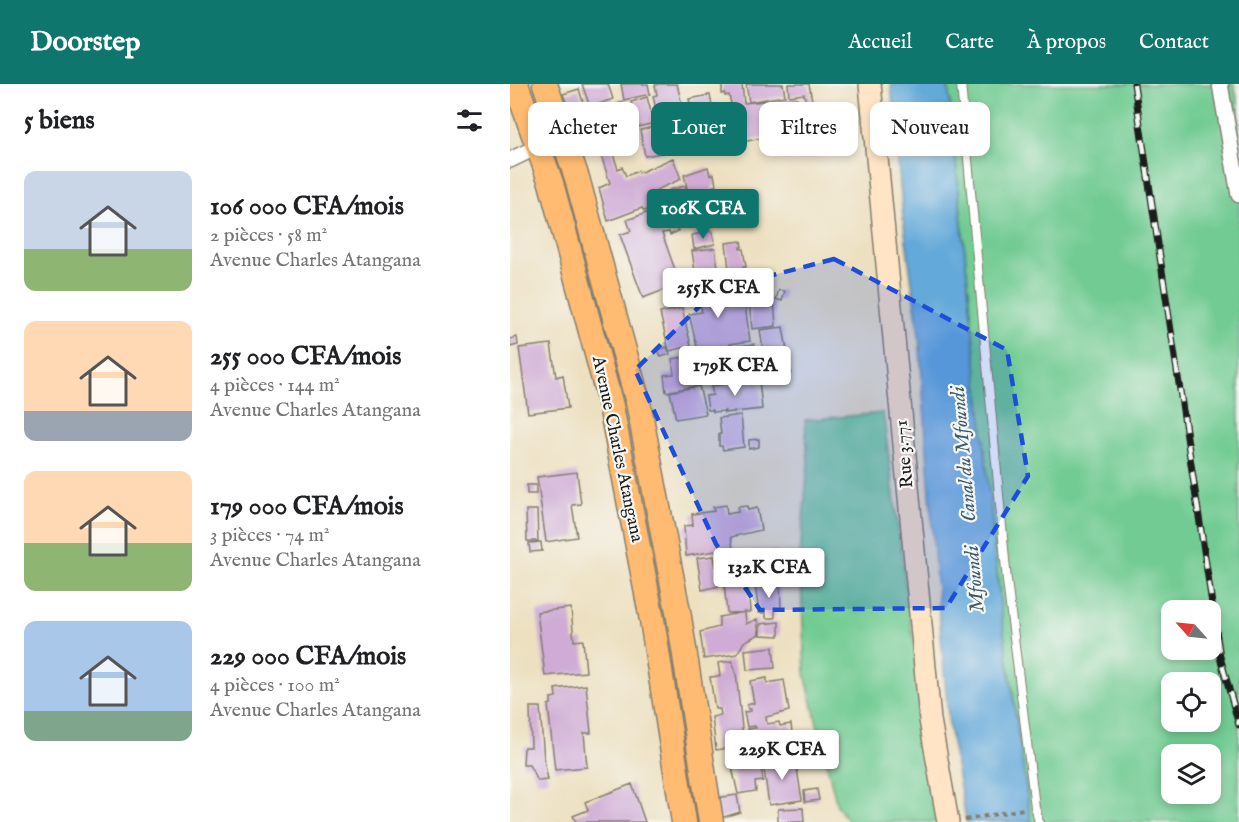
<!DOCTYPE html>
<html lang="fr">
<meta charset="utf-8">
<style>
body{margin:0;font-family:"IM FELL English",serif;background:#f6f6f6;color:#202124;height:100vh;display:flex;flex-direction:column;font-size:22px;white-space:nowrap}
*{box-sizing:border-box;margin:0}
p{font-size:20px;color:#757577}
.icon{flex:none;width:33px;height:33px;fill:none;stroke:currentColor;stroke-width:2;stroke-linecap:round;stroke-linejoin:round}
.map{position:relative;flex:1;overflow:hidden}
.drawer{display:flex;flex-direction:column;background:#fff;width:510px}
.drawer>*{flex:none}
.banner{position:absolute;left:18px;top:18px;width:570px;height:54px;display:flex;gap:12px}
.needle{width:39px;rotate:297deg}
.buttons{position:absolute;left:651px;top:516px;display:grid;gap:12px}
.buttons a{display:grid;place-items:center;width:60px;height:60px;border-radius:12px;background:#fff;box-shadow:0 3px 9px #0003;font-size:30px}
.price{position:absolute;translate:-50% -51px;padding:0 14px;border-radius:6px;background:#fff;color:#222;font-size:20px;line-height:39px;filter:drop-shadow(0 2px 3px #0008)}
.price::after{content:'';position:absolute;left:50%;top:36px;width:18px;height:14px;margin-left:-9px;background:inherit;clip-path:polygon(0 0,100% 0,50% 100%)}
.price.active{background:#0f766e;color:#fff}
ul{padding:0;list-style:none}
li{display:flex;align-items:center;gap:18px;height:150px;padding:0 24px}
li span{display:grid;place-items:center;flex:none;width:168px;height:120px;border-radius:12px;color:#555}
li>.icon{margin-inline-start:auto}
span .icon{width:72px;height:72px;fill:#fffc;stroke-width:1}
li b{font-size:26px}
h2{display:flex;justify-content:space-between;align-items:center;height:72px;padding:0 24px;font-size:26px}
.chip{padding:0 21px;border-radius:12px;background:#fff;box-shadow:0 3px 9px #0003;font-size:21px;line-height:54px}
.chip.active{background:#0f766e;color:#fff}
header{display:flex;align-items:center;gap:36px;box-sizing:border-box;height:84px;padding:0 30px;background:#0f766e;color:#fff}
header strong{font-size:28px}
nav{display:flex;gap:33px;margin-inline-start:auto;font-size:21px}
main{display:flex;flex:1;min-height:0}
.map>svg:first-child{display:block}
.green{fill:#71cb92;stroke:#467457;stroke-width:1.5;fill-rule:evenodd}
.water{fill:#63a9d9;stroke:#40627a;stroke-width:1.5}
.building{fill:#cfabd5}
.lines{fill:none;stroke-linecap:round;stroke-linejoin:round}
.service-casing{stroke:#847e6e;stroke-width:10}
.minor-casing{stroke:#847e6e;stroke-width:18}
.secondary-casing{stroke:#847e6e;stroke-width:24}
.primary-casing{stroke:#847e6e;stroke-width:27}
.path{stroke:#847e6e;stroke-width:4;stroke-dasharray:4.5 4.5;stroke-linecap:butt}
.service{stroke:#fff;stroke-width:8}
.minor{stroke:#fff;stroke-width:15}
.secondary{stroke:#ffe4c6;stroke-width:21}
.primary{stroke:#ffbb71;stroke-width:24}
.rail-casing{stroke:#1c1c1c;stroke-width:7}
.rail{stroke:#f6f6f2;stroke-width:4.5;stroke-dasharray:14;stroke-linecap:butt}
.marked{fill:#1d4ed8;fill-opacity:0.2;stroke:#1d4ed8;stroke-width:4.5;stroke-dasharray:12 8;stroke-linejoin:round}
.labels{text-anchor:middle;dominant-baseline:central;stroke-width:4.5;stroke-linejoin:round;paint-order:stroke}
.street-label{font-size:18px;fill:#1c1c1c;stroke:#f6f6f2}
.water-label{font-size:20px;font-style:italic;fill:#3c5b71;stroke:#f6f6f2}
</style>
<header>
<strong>Doorstep</strong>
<nav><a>Accueil</a><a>Carte</a><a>À propos</a><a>Contact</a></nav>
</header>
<main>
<section class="drawer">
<h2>5 biens<svg class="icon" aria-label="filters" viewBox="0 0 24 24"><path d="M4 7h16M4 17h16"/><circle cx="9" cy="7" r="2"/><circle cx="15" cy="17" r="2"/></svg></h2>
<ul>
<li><span style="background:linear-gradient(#c9d6e8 65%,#8fb573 0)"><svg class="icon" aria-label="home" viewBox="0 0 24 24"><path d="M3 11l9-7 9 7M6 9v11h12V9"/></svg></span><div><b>106 000 CFA/mois</b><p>2 pièces · 58 m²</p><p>Avenue Charles Atangana</p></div></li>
<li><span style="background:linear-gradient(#ffd9b3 75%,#9aa5b1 0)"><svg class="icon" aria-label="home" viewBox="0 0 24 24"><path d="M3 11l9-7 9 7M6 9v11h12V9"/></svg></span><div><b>255 000 CFA/mois</b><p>4 pièces · 144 m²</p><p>Avenue Charles Atangana</p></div></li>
<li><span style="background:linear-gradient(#ffd9b3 60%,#8fb573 0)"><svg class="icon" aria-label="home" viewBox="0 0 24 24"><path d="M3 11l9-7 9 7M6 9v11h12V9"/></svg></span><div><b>179 000 CFA/mois</b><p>3 pièces · 74 m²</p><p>Avenue Charles Atangana</p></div></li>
<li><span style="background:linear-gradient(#a9c7e8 75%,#7fa58c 0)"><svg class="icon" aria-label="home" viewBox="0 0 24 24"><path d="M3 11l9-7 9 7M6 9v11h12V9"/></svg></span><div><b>229 000 CFA/mois</b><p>4 pièces · 100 m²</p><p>Avenue Charles Atangana</p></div></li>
</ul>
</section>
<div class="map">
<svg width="729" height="738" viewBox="0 0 729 738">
<rect width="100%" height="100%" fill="#f6f6f2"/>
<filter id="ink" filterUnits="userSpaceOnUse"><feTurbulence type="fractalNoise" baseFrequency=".0167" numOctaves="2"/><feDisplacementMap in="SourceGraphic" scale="12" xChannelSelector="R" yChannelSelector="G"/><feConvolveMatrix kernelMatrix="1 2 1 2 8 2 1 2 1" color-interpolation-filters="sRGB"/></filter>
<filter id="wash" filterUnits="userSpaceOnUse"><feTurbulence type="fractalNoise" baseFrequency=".008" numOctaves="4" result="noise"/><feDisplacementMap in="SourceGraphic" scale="24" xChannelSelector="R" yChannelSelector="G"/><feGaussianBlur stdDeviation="1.35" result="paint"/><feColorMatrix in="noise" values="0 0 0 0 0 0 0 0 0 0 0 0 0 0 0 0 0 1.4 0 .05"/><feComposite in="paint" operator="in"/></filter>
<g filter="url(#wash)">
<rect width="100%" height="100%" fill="#ede0c0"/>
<path class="green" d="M438,0H724L729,23V738H521L491,528ZM662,526H700V566H662ZM662,598H700V638H662ZM662,670H700V710H662Z
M373,329L401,540L432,738H339L327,722L295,590L290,471L298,379L295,336Z"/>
<path class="water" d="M381,0H438L491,528L521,738H456V735L439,643L425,483L409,251L393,134Z"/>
<g id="blocks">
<path class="building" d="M72,0H98L103,15L80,23Z
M111,0H138L140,10L114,16Z
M149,0H167L173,26L178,24L180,34L153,40L152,29L147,30L143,12L147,11L145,1Z
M212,0H232L234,19L287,14L289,26L296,25L299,44L223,60L222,55L229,53L228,51L205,56L201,32L223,28L219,11L215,12V9L212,10Z
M236,0H273L275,12L239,18Z
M278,0H299L302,16L296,17L294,10L279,12Z
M69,5L76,28L62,33L53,10Z
M200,11L203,26L183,33L179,15Z
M137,13L142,32L147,31L149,38L128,43L121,18Z
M113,18L121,42L115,43L116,48L108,51L106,47L84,56L76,30Z
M199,35L202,60L176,63V61L161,63L157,43L175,41L174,38Z
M142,43L150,50H154L156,68L135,72L130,46Z
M99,58L108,85L112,83L116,92L128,87L129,89L163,74L171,95L146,106L150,114H155L157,120H159L168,147L160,151L159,148L152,149L170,200L133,214L110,151L121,147L117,136L139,128L142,140L149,138L147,130L144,131L142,127L146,125L145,123L134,127L132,124L98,137L89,104L100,99L88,62Z
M198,83L200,91L204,90L206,101L202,103L205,116L195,118V121L182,124L174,91Z
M175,102L183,134L168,138L159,106Z
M202,147L205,160L184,165L182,151Z
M231,157L232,163H230V165H233L236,183H233L234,193L220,194L216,159Z
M205,164L209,190L186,194L182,167Z
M212,195L213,201H217L219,212L214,213L216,224L235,221L240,257L220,260V264L188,267L179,230L192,228L185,199Z
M269,206L275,207L272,217L266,215Z
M264,216L266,242L242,245L239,218Z
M172,224L181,262L159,267L150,229Z
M273,243L281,289L259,292V289L257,290L250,246Z
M7,253L8,261L0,263V255Z
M41,260L46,293L53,291L58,324L18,329L9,264Z
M244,260L247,290L225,293L221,263Z
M157,263L160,270L151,273L148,266Z
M221,268L225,295L191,299V301L156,308L154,291L164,290L162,275L182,272L184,288L201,285L199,270Z
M249,296L252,325L214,329L215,327L203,328V326H198L196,312L203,311L201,302Z
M189,302L196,330L166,335L160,308Z
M231,331L234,363L213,366L212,362H209V350H211L209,334Z
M249,355V363L239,365V356Z
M67,388L71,420L62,421L67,453L36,458L27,393Z
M17,401H26V410H17Z
M216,421L217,430L228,428V423L237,422L238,426L247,424L251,446L221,453L223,464L176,472L174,442L183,441L182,430L204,427L203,423Z
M16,426H27L28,457H17Z
M31,458L32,467L20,468L19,459Z
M241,467H266L268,489L213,494L212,480L242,476Z
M204,472L209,502L192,506L187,474Z
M214,498L238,499L240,528L217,529Z
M270,499L271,524H265V534H256V529H249L245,501Z
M61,524L64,557L73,556L76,588L35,592L27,528Z
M235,528L236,540L247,535L249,550L234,558L227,570L194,575L190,548L209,543V533Z
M269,538V552L250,551V540Z
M263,563L265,584L237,586L235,566Z
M222,577L226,589L234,662L229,663L230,675L240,674L241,684L251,683L253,697L245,698L246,707L228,710L220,675H222L220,664L206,666L202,633L211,631L210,625H205L200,593L210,592L208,579Z
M257,594V599L274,596L279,627L256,633L257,640L269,638L270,642L281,640L282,649L273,651L277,672L248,677L238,645L246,644L245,642L237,643L234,628L241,627V625H238L237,621L244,619L240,597Z
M76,601L81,649H74L77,683L45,686L38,621L41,620V614L46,613L45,605Z
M20,623H30L34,676L38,696L28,697L19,681H13L14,663H21Z
M285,673L292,716L259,721L253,678Z
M122,700L135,738H66L63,732L78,726L75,718Z
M307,705L309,716L295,718L294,707Z
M227,711L230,728L208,735L205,714Z
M293,724L294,738H268V725Z"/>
</g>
</g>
<g filter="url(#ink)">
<use href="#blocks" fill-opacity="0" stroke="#847e6e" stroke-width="1.5"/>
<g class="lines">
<g class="service-casing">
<path id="service" d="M451,0L497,497L525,723L529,738"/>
</g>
<g class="minor-casing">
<path id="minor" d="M710,0L729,111
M0,76L27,63"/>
</g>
<g class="secondary-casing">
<path id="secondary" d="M360,0L420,636L438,738"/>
</g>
<g class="primary-casing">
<path id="primary" d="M6,0L41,99L101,322L142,536L174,738
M35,0L67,94L128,318L169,533L201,738"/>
</g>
<path class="path" d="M455,736L513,725"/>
<use href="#service" class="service"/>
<use href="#minor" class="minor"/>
<use href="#secondary" class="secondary"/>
<use href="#primary" class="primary"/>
<g class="rail-casing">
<path id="rail" d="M624,0L710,573L729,641"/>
</g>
<use href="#rail" class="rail"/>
</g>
</g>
<path class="marked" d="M324,175L497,266L518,392L436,524L250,526L206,460L125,286L206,206Z"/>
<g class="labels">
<g class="street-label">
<text transform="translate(107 365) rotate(78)">Avenue Charles Atangana</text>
<text transform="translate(395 370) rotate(-95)">Rue 3.771</text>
</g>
<g class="water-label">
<text transform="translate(454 370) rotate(-95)">Canal du Mfoundi</text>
<text transform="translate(465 495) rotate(-95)">Mfoundi</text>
</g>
</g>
</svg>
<div class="buttons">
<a><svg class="needle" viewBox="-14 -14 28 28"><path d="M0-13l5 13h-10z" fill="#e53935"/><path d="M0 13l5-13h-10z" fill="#757577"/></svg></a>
<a><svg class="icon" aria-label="locate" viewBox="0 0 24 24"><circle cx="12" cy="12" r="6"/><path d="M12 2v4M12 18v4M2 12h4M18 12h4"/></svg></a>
<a><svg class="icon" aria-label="layers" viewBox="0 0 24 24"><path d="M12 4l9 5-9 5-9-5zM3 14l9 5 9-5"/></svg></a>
</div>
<b class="price active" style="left:193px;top:156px">106K CFA</b>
<b class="price" style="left:208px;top:235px">255K CFA</b>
<b class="price" style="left:225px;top:313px">179K CFA</b>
<b class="price" style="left:259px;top:515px">132K CFA</b>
<b class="price" style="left:272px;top:697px">229K CFA</b>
<div class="banner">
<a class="chip">Acheter</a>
<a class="chip active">Louer</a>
<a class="chip">Filtres</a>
<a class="chip">Nouveau</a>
</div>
</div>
</main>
